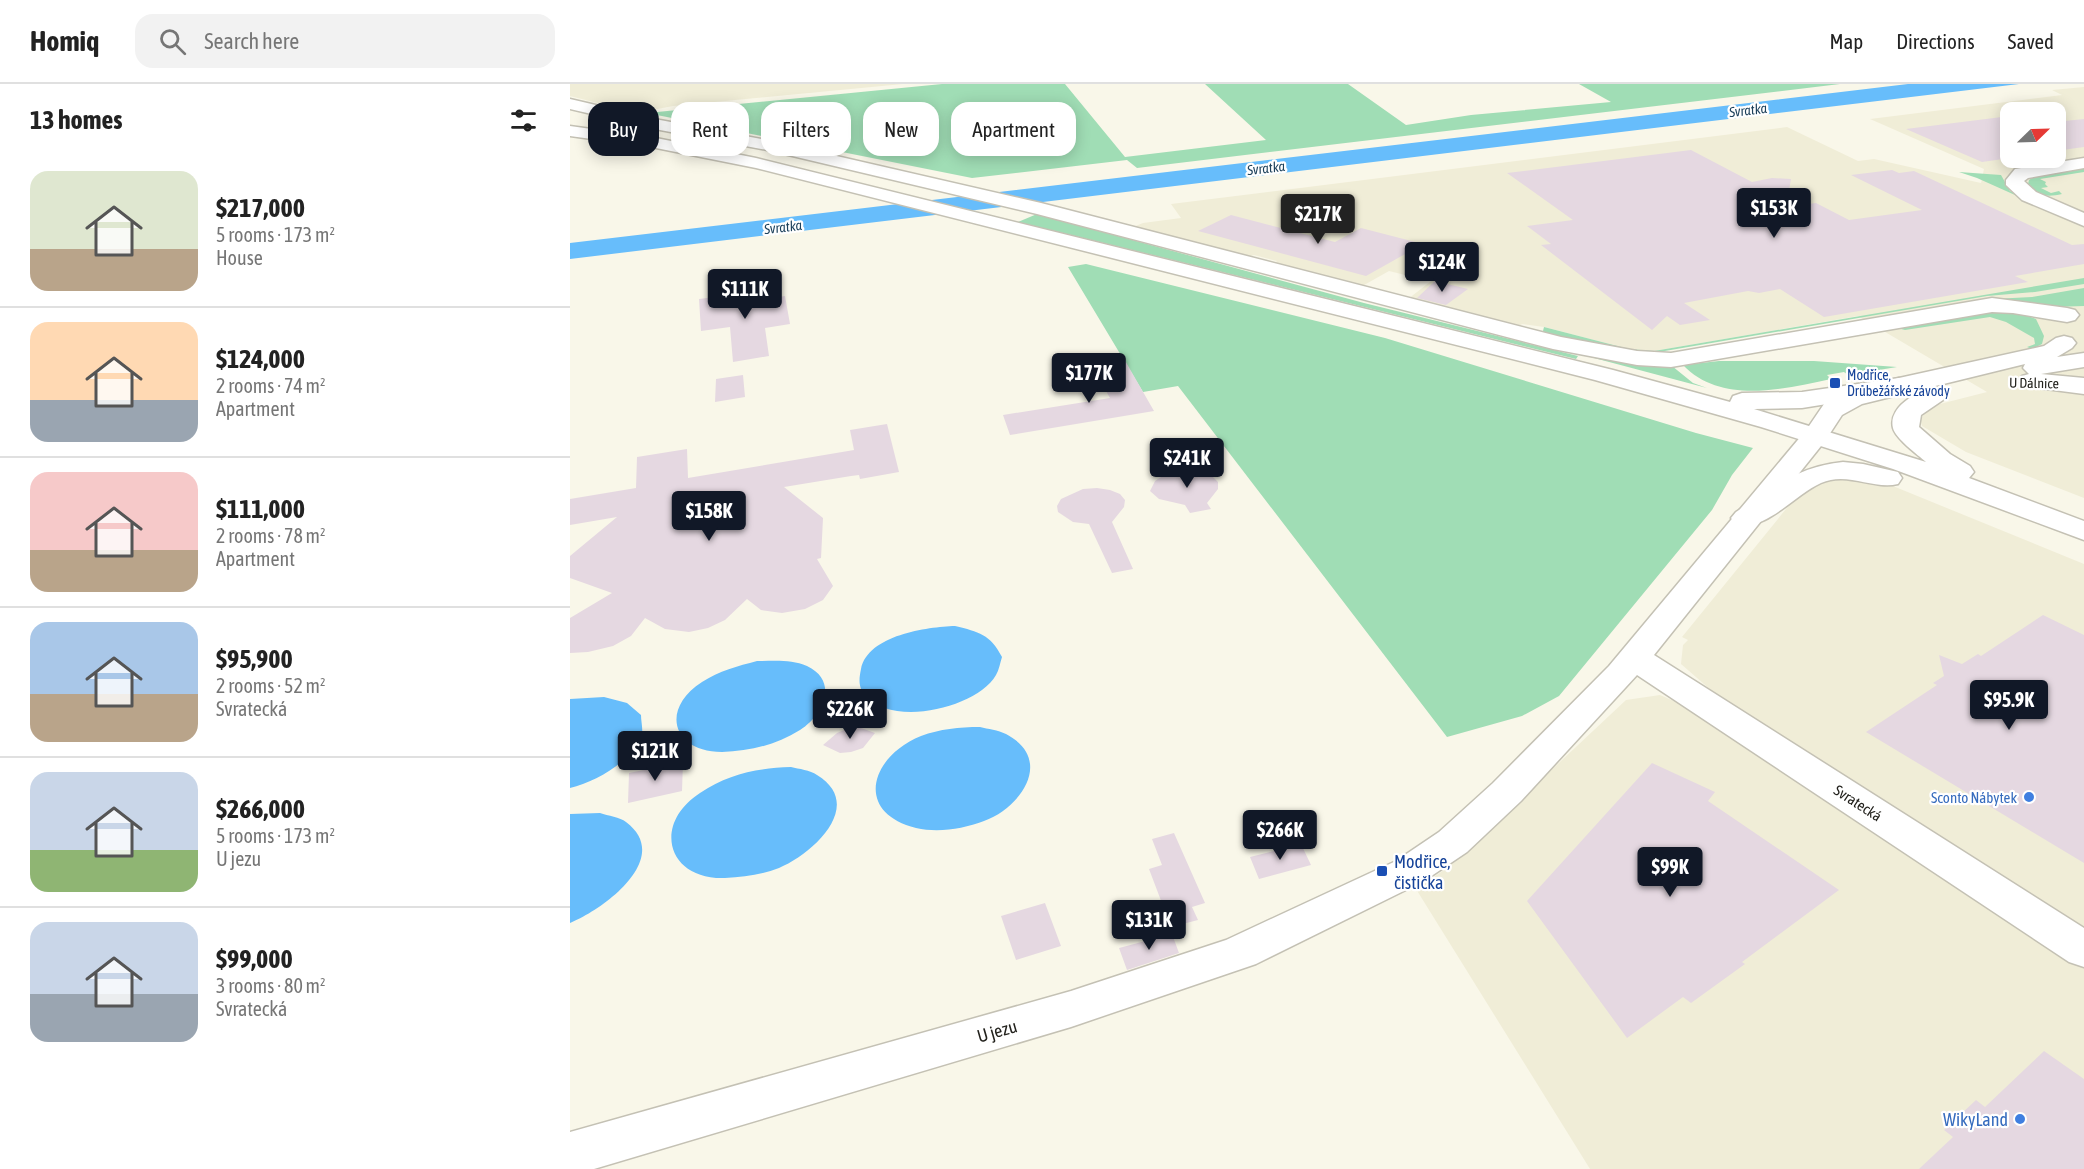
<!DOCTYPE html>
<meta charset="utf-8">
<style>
body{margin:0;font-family:"Asap Condensed",sans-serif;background:#f2f2f2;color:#222;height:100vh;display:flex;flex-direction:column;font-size:22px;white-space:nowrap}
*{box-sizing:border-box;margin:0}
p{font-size:20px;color:#767676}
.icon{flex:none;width:33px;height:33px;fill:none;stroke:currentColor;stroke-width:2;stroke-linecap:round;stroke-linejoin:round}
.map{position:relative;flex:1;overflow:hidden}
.drawer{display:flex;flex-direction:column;background:#fff;width:570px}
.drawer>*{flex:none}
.guide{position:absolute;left:18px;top:18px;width:570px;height:54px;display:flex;gap:12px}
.needle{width:39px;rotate:67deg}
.controls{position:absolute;left:1430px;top:18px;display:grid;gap:12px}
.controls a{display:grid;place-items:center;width:66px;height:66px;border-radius:12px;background:#fff;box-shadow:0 3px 15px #0003;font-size:30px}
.price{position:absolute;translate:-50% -51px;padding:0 14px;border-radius:6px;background:#111827;color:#fff;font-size:20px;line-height:39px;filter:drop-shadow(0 2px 3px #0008)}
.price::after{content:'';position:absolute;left:50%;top:36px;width:18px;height:14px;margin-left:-9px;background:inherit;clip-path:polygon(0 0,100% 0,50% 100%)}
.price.active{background:#222;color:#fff}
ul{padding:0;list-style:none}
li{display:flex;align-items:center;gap:18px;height:150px;padding:0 30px}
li+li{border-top:2px solid #e0e0e0}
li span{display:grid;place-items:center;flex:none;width:168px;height:120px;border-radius:18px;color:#555}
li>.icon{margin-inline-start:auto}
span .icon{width:72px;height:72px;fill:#fffc;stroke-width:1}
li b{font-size:26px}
h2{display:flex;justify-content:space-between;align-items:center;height:72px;padding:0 30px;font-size:26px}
.chip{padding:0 21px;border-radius:18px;background:#fff;box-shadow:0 3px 15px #0003;font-size:21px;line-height:54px}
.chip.active{background:#111827;color:#fff}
header{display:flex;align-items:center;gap:36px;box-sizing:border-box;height:84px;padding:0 30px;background:#fff;border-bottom:2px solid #e0e0e0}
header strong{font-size:28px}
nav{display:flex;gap:33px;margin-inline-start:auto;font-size:21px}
.search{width:420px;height:54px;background:#f2f2f2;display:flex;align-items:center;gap:15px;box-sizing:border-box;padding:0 21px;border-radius:18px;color:#767676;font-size:22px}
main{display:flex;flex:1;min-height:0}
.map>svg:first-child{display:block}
.built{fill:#f0edd7;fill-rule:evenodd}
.green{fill:#a0ddb5}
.water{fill:#67bdfb}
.building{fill:#e5d8e1}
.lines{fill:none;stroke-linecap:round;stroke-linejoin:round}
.minor-casing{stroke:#c4c1b4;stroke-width:3}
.major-casing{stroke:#c4c1b4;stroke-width:3}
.minor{fill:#fff;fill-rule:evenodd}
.major{fill:#fff;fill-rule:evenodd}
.transit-dot{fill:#1a4fb4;stroke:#fff;stroke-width:2}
.shop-dot{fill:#3f7fe0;stroke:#fff;stroke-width:2}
.labels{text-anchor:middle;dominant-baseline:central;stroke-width:4.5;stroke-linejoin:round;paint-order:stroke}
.far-water-label{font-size:14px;font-style:italic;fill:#1d415b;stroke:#fff}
.far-transit-label{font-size:14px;fill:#164399;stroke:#fff;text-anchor:start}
.far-street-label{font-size:14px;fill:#23221d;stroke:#fff}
.shop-label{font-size:15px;fill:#366cbe;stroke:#fff;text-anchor:end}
.street-label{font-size:15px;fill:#23221d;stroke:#fff}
.near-transit-label{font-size:18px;fill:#164399;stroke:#fff;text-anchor:start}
.near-street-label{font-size:18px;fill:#23221d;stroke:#fff}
.near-shop-label{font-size:18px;fill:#366cbe;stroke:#fff;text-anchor:end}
</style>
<header>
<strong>Homiq</strong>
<div class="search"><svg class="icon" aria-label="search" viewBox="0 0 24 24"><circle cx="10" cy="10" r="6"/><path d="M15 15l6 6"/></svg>Search here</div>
<nav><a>Map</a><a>Directions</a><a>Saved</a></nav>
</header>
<main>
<section class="drawer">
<h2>13 homes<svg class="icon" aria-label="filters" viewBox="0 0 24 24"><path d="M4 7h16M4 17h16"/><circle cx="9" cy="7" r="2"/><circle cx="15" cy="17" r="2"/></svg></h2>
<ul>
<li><span style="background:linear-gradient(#dfe7d0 65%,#b9a48a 0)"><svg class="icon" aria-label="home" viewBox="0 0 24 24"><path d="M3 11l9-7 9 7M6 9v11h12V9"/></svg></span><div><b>$217,000</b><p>5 rooms · 173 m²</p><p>House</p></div></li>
<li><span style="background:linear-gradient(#ffd9b3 65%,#9aa5b1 0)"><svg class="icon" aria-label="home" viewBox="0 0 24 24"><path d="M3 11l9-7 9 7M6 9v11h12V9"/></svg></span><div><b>$124,000</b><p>2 rooms · 74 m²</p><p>Apartment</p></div></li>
<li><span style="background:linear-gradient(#f6c9c9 65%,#b9a48a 0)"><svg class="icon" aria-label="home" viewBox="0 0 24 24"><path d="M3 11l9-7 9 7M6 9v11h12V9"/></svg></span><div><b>$111,000</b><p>2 rooms · 78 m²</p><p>Apartment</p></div></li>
<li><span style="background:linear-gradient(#a9c7e8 60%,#b9a48a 0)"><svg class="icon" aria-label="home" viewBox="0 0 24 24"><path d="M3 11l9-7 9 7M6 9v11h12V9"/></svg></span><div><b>$95,900</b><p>2 rooms · 52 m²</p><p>Svratecká</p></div></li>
<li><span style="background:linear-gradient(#c9d6e8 65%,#8fb573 0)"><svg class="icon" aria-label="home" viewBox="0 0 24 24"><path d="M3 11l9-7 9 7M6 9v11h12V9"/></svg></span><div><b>$266,000</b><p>5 rooms · 173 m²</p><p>U jezu</p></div></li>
<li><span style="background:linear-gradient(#c9d6e8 60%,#9aa5b1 0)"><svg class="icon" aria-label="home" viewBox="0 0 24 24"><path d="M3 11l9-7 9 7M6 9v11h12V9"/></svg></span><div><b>$99,000</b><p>3 rooms · 80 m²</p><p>Svratecká</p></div></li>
</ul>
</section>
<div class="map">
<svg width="1514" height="1085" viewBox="0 0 1514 1085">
<rect width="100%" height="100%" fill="#f9f7e9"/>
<path class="built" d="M0,0H333L103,22L67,29L0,12Z
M1514,3V414L1396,368L1352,342L1350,335L1362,322L1417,308L1288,232L1084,267L1059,265L974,243L952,240L946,245L838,215L865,194L841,188L835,191L819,187L787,205L702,182L707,177L684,171L675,174L563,143L573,139L611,134L601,120L1217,43L1288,77L1304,75L1411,99L1414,85L1300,35L1492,11L1482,6ZM1440,28H1485V74H1440Z
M1260,388L1318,400L1514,480V1085H1020L846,805L877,784L1056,616L1090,611L1118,623L1142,607L1111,580L1113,561L1118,556L1112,553L1229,409Z"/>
<path class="green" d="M372,0H495L555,73L696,56L635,0H778L836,41L901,31L1041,18L1009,0H1270L567,84L557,76L402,94L77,29Z
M1514,83V88L1470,95L1476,98L1475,100L1478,103L1471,104L1481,109L1489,107L1492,110C1478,113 1467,113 1458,100L1459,96L1465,92Z
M1389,88L1431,91L1440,107L1514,140V142L1407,94Z
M467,130L794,219L1008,272L1006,275L448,138Z
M516,180L815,254L1126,349L1183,364L1162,391L1142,426L989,612L952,632L877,653L608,302L573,308L498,183Z
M1514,194V200L1465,208L1417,212L1089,268L1093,272L977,251L973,247L974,243L1059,265L1084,267Z
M1514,204V222L1483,223L1423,215L1462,213Z
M1422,226L1453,230L1466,235L1474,252L1472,260L1462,265L1457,263L1465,260L1464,254L1436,238L1420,233L1335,246L1327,244Z
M994,266L1102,282L1123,299L1137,304Z
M1149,277H1244L1327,283L1278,291L1274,288L1257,291L1261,295C1214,305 1151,321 1113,281Z"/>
<path class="water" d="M1338,0H1449L0,175V159Z
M385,542C409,548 420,550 432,573C430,579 429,586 426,591C407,624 322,644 295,611C288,603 289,595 291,585C298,551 357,543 385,542Z
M187,577C204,577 221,575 237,582C269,597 254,631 230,646C206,661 180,667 152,668C102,668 90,625 132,598C149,587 168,582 187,577Z
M34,613L57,619L71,631C71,637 73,645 72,650C62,678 27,697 0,704V615Z
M410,643C418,645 428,646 436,650C484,675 452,723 414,737C393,745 368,749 346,744C283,728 301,672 351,652C370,645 389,643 410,643Z
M221,683C229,685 240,686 247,691C296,721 243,770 209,784C191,791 174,793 155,794C97,796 82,740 130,709C158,690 187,684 221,683Z
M30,729C38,732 50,733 56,738C104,774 33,826 0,839V730Z"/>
<path class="building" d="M1440,32V74L1412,78L1336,45Z
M1514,35V63L1485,67V38Z
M1121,66L1182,98L1202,94L1221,95L1216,123L1246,119L1279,136L1352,126L1281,91L1322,86L1329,89L1344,87L1502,161L1514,160V180L1445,192L1458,198L1254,233L1210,205L1189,209L1178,207L1114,219L1140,236L1110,241L1097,232L1082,246L971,161L981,160L957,142L1003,136L937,89Z
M661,131L765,158L791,144L853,160L796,192L628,147Z
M865,197L898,205L876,221L847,214Z
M200,206L202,214L215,212L220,240L195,244L199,272L163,278L160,243L131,247L129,215Z
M553,273L584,327L440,351L433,331L540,314L527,291L535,289L529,277Z
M173,291L175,313L145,318L146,295Z
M317,340L329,388L290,395L289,391L281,392L214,403L253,434L251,474L247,475L263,502L253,516L235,525L212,529L191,526L177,515L155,536L138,544L119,548L95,545L75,534L61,552L43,562L18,568L0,569V534L42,509L0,494V472L47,433L0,441V415L66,404L67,373L117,365L118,394L284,366L280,346Z
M619,386L632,388L642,392L648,398V405L637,419L641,425L620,429L615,421L589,415L580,407L585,397L594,391Z
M527,404L540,406L550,410L555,416L554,423L542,438L563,485L542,489L519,440L503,438L488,428L487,422L491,415L513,405Z
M1473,531L1514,551V779L1296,648L1367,601L1363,599L1374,592L1369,571L1392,580L1408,570L1411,572Z
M279,644H291L305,649L293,664L281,668L270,669L253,661L267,649Z
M113,678L112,707L58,719L59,689Z
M1082,679L1145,708L1138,717L1269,806L1172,878L1175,880L1121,919L1113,913L1057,954L957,817Z
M604,749L635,819L622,823L628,836L601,843L579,785L592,781L582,755Z
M731,760L741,781L689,795L680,773Z
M475,819L491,862L446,876L431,832Z
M602,850L609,869L557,886L549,864Z
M1474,967L1514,995V1085H1349L1383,1053L1374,1046L1406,1016L1415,1023Z"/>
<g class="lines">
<g class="minor-casing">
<path id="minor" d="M0,15L90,36L197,56L471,119L991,253L1067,267L1101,269L1422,214L1497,224L1505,226L1509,231L1505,236L1497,238L1443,229L1422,228L1101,283L1067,281L983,265L467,130L197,66L90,46L0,25Z
M1514,74V84L1458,94L1454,97L1466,108L1514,129V142L1452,116L1436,101V96L1445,85Z
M1494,252L1502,254L1506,259L1502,264L1487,273L1514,269V283L1471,290L1514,294V310L1452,302L1448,297L1452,292L1459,290L1453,284L1455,280L1292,320L1272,331L1255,357L1084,571L1514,844V883L1499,878L1067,591L951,717L897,768L854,797L686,880L501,943L24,1085H0V1048L501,907L656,856L826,777L869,748L923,699L1039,582L1237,345L1254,320L1274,310L1329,294L1474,262L1486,254Z"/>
</g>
<g class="major-casing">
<path id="major" d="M0,42L86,54L186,74L1043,286L1160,318L1163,312L1172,309L1232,308L1329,294L1338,297L1342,302L1338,307L1232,324L1184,325L1356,378C1348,371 1325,354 1323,344C1317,321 1355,301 1373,306L1377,311L1373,316L1351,331L1349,343L1380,370L1400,382L1404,388L1399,394L1514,437V456L1323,385L1191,343L1025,296L186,84L86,64L0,52Z
M1273,378L1293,380L1328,388L1332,394L1328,400C1303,406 1277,387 1251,399C1224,411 1196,448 1166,440L1161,434L1166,428C1202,405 1228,382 1273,378Z"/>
</g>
<use href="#minor" class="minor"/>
<use href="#major" class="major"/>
</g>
<g class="transit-dot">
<rect x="1259" y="293" width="12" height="12" rx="3"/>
<rect x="806" y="781" width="12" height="12" rx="3"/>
</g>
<g class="shop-dot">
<circle cx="1459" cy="713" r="6"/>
<circle cx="1450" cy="1035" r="6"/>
</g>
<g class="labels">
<g class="far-water-label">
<text transform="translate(1178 26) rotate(-7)">Svratka</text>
<text transform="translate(696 84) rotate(-7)">Svratka</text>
<text transform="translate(213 143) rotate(-7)">Svratka</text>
</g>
<g class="far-transit-label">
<text x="1277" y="291">Modřice,<tspan x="1277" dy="16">Drůbežářské závody</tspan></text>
</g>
<g class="far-street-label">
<text transform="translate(1464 299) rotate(1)">U Dálnice</text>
</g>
<g class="shop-label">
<text x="1447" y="713">Sconto Nábytek</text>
</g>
<g class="street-label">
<text transform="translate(1288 719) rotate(33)">Svratecká</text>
</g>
<g class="near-transit-label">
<text x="824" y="777">Modřice,<tspan x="824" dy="21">čistička</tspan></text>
</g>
<g class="near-street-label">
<text transform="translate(427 947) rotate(-16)">U jezu</text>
</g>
<g class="near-shop-label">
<text x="1438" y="1035">WikyLand</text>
</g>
</g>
</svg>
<div class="controls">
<a><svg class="needle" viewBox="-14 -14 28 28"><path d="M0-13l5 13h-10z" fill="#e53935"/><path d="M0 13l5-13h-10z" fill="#767676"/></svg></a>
</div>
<b class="price" style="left:1204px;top:155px">$153K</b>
<b class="price active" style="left:748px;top:161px">$217K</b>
<b class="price" style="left:872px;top:209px">$124K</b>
<b class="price" style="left:175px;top:236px">$111K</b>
<b class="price" style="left:519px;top:320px">$177K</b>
<b class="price" style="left:617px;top:405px">$241K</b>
<b class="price" style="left:139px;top:458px">$158K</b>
<b class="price" style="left:1439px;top:647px">$95.9K</b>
<b class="price" style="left:280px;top:656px">$226K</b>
<b class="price" style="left:85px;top:698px">$121K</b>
<b class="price" style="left:710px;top:777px">$266K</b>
<b class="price" style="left:1100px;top:814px">$99K</b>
<b class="price" style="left:579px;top:867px">$131K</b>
<div class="guide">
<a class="chip active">Buy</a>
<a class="chip">Rent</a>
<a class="chip">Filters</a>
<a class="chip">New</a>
<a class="chip">Apartment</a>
</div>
</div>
</main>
